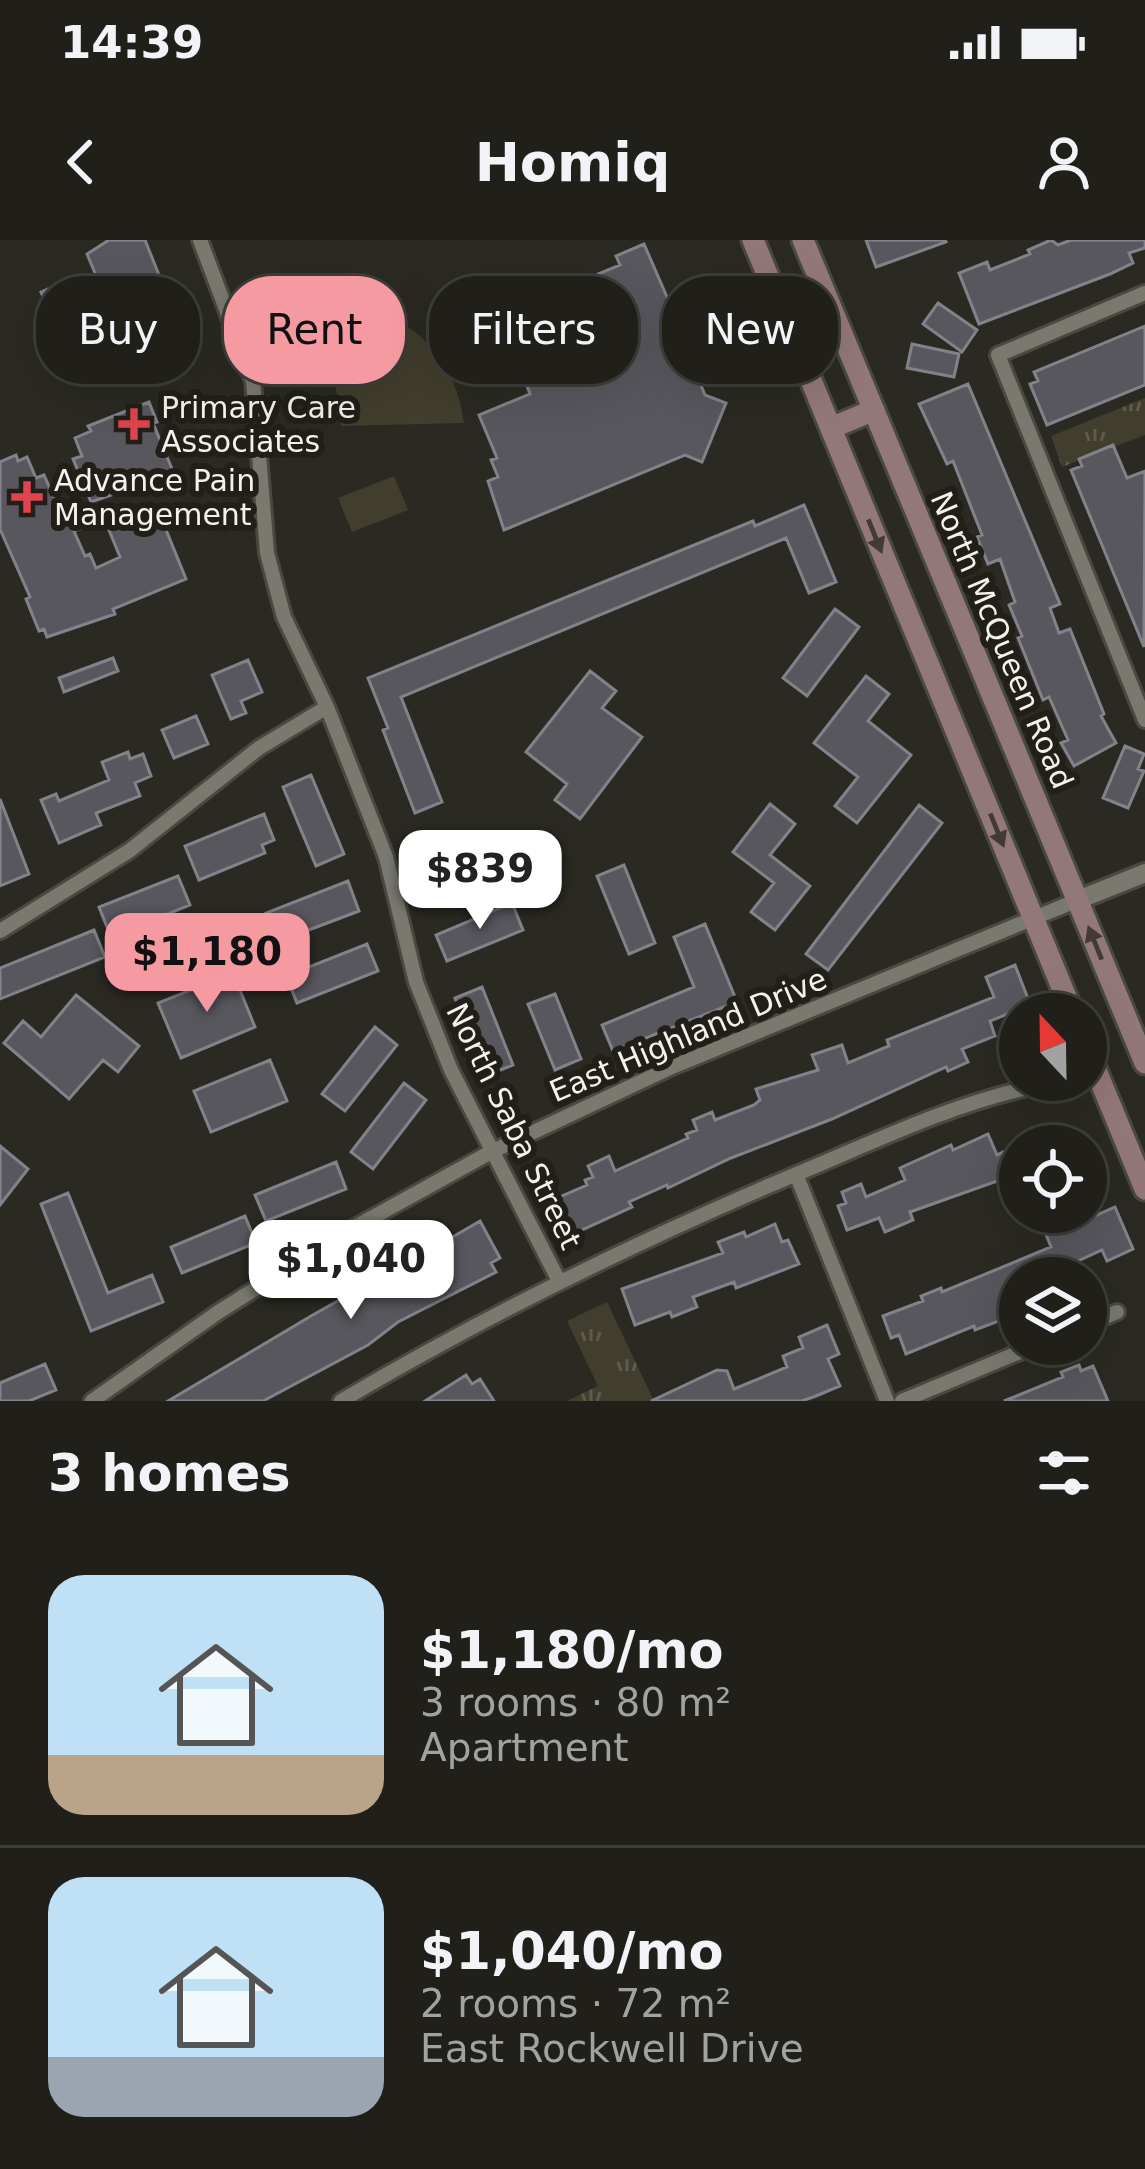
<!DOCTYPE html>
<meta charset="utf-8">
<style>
body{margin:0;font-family:"DejaVu Sans",sans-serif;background:#282723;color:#f1f3f6;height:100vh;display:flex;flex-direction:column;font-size:45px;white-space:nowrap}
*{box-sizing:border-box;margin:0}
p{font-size:39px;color:#a2a2a2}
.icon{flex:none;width:66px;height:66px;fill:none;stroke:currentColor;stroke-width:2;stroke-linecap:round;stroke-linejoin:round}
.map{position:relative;height:1161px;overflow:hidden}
.sheet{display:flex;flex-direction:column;background:#201f1a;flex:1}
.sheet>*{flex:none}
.banner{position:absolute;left:36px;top:36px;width:1074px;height:108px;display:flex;gap:24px}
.needle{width:78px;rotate:338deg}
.controls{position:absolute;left:999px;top:753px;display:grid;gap:24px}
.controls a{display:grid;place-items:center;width:108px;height:108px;border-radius:50%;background:#201f1a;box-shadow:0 12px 48px #0002,0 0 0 3px #3d3d39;font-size:60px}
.price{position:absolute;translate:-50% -102px;padding:0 27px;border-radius:24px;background:#fff;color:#222;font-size:39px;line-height:78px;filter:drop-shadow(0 3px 6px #0008)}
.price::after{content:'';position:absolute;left:50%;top:72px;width:36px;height:27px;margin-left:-18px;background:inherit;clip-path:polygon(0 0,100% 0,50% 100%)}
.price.current{background:#f49aa0;color:#111}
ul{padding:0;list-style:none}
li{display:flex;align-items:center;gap:36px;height:300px;padding:0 48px}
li+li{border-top:3px solid #3d3d39}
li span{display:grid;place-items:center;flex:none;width:336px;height:240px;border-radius:36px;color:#555}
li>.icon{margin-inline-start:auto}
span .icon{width:144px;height:144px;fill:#fffc;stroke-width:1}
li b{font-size:51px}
h2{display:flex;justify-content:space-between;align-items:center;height:144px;padding:0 48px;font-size:51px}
.tag{padding:0 42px;border-radius:48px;background:#201f1a;box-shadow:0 12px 48px #0002,0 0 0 3px #3d3d39;font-size:42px;line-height:108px}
.tag.current{background:#f49aa0;color:#111}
.status{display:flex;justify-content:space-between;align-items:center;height:84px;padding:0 60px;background:#201f1a;direction:ltr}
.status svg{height:33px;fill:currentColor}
header{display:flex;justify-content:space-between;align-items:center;height:156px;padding:0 48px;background:#201f1a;font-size:54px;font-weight:600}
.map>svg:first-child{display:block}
.green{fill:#423e2d}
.park{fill:url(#park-tufts)}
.building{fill:#58575e;stroke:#83818a;stroke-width:3}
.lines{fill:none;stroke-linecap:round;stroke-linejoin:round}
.minor-casing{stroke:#494841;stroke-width:20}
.tertiary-casing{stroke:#494841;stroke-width:24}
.secondary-casing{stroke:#494841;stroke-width:27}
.minor{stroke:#7a7970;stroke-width:14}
.tertiary{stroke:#7a7970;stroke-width:18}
.secondary{stroke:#937879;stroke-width:21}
.oneway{fill:#433a35}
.health-dot{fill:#e0444e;stroke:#211f18;stroke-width:4.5}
.labels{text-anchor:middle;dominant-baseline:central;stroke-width:12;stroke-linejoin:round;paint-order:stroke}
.poi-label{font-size:30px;fill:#f3f2ed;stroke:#211f18;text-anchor:start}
.street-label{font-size:30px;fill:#f3f2ed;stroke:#211f18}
</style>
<div class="status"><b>14:39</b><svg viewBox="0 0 49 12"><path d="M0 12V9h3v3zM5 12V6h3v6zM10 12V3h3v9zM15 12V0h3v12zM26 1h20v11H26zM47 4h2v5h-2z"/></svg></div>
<header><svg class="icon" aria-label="back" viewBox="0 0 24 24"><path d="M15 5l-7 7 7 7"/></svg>Homiq<svg class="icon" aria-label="person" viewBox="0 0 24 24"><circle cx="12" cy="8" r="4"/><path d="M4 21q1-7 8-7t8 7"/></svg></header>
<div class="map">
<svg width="1145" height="1161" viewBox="0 0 1145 1161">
<defs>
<pattern id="park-tufts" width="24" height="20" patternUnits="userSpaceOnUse" patternTransform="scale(3)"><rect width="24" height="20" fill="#423e2d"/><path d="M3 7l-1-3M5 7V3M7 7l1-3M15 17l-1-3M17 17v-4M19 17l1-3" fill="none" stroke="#5e5a4c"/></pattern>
</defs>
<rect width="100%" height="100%" fill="#2a2922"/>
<path class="green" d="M325,65C400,63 455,109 464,183L341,186Z
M394,236L408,270L352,292L338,258Z"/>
<path class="park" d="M1145,158V195L1062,227L1051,196Z
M607,1062L654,1161H567L598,1146L567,1081Z"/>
<path class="building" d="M109,0H145L175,75L165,79L167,83L122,98L87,14Z
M866,0H945L946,2L876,27Z
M1051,0L1058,5L1071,0H1145V8L1129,13L1133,23L1110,34L979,84L959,33L987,22L990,30L1030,14L1028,10Z
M644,4L690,110L687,111L705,155L726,163L702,222L685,215L504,290L488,241L498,237L491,220L497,218L479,175L530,154L527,146L627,104L598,34L620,25L616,16Z
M55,46L87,123L73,128L41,52Z
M938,63L977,90L962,112L923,84Z
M1145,86V145L1047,185L1030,144L1038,141L1034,132Z
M912,104L959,114L954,137L907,128Z
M968,144L1060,364L1050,368L1059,393L1070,389L1104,474L1101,476L1116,503L1074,526L1061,503L1068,500L1049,457L1043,460L1018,398L1022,396L1009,365L1015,362L1000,319L988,324L977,297L982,295L953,221L947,224L919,164Z
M149,162L157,182L153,183L172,229L163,233L165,237L91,262L73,219L82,216L75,198L91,191L88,186Z
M1113,205L1127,238L1145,231L1144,407L1071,230L1082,226L1079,219Z
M16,215L18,221L27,217L36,238L44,235L62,276L86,266L93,283L74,291L85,316L90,314L96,328L120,317L109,290L158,270L186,339L113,369L115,374L47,397L44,389L39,391L26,359L30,357L0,289V222Z
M804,265L836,342L809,353L786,298L401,457L442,562L415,573L383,490L388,488L368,438L753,281L755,286Z
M835,369L859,387L807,456L783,438Z
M113,418L118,431L64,452L59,438Z
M248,420L262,452L241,461L246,473L231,479L212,435Z
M590,431L616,451L602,468L642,497L580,579L555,560L567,544L526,512Z
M866,436L889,454L868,481L911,515L857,583L835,566L858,537L814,503Z
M196,476L208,504L174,518L162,490Z
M1125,506L1144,514L1138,529L1144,531L1128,568L1103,558Z
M128,512L130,519L143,514L151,536L135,543L140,556L96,573L101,585L59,603L41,560L56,554L59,561L109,540L102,522Z
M311,535L344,614L316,626L283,547Z
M0,559L29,634L0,646Z
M770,564L795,584L770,615L810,646L775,690L751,672L774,643L733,612Z
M919,565L942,583L828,730L806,714Z
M264,574L274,600L262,605L265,613L199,640L185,606Z
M501,599L512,627L435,659L423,631Z
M624,625L655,703L629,714L597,636Z
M178,636L190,665L111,697L99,667Z
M348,641L359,671L277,702L266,673Z
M512,663L523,690L447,721L436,695Z
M705,684L737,762L613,811L602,785L694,747L674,697Z
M94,690L105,717L0,759V728Z
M367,704L378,731L297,763L286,736Z
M1015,725L1034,774L1015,771L990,781L995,796L962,809L968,822L948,831L946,827L832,879L731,918L668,948L667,945L629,962L632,967L571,995L555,959L587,945L585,940L593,937L588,926L609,916L615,931L688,898L686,894L697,890L693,880L712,872L715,880L754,865L760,860L756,849L818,830L812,815L842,805L848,823L889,806L887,800L994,757L986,737Z
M233,733L255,787L181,818L158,763Z
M482,747L513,825L486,836L455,758Z
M555,754L581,819L555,830L528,764Z
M76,755L139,806L118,832L103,820L69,859L4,803L23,781L41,797Z
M375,787L397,805L345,871L322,854Z
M270,820L287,861L211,892L194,851Z
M404,843L426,860L373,929L351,912Z
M988,894L997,915L1003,912L1005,916L1020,910V933L910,972L913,980L885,992L879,978L847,990L838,966L846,963L842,952L861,944L866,957L905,940L900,928L951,905L953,910Z
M0,906L28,929L0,965Z
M336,922L346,949L266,981L255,955Z
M68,953L108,1053L152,1035L163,1062L91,1091L41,964Z
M1115,967L1133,1009L1107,1021L1102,1010L1054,1032L1057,1038H1020V1073L975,1090L974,1086L906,1114L899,1095L891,1098L883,1076L923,1061L921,1056L941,1048L942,1052L1051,1007L1045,992L1070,981L1072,986Z
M245,976L256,1003L182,1033L171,1007Z
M480,981L500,1018L491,1023L496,1032L398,1082L368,1105L263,1161H168L311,1076L382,1036L384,1040L427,1017L425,1013Z
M775,984L782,1002L788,1000L799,1024L736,1048L734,1042L693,1057L697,1067L672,1077L670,1072L635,1085L622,1049L723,1013L718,1002L744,992L746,997Z
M827,1085L839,1114L828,1119L840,1146L816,1156L802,1161H651L717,1130L727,1131L734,1149L787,1127L783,1116L803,1108L799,1097Z
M45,1124L56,1150L29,1161H0V1143Z
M1079,1125L1081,1131L1093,1126L1108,1161H1004L1063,1137L1061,1132Z
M466,1135L472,1144L480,1139L494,1161H425Z"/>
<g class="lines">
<g class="minor-casing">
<path id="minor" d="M200,0L253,141L267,313L284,377L327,467L386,617L416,742L451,830L559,1041
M1145,53L998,115L1145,480
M0,691L129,611L259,508L327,467
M796,934L887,1161
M1086,1085L1117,1072
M92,1161L217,1073L337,997L491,912L672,827L1078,660
M341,1161C492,1072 650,995 811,928C882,898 952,865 1027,848
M902,1161L1039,1104"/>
</g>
<g class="tertiary-casing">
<path id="tertiary" d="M1078,660L1145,633"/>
</g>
<g class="secondary-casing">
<path id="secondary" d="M753,0L1073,774
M803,0L1145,823
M831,188L874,170
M1086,806L1145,949"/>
</g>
<use href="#minor" class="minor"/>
<use href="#tertiary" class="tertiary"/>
<use href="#secondary" class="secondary"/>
</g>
<defs><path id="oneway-solid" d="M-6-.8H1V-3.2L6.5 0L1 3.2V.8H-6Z" transform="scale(3)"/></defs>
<g class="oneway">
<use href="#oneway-solid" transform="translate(875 296) rotate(68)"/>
<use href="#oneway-solid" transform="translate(997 590) rotate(68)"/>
<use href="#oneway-solid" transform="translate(1095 703) rotate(-112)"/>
</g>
<g class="health-dot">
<path d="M128 166h12v12h12v12h-12v12h-12v-12h-12v-12h12z"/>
<path d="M21 239h12v12h12v12h-12v12h-12v-12h-12v-12h12z"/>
</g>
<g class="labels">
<g class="poi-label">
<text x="161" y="167">Primary Care<tspan x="161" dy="34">Associates</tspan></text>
<text x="54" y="240">Advance Pain<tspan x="54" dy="34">Management</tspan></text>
</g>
<g class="street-label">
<text transform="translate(1002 400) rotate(67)">North McQueen Road</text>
<text transform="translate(688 795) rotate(-23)">East Highland Drive</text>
<text transform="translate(514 886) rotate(64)">North Saba Street</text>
</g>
</g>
</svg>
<div class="controls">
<a><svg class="needle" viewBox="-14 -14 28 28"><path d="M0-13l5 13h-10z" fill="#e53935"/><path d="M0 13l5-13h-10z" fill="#a2a2a2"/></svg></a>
<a><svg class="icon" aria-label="locate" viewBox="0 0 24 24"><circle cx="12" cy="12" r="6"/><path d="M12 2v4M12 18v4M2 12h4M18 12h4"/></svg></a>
<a><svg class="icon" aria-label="layers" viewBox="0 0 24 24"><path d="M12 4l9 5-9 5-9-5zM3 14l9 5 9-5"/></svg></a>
</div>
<b class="price" style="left:480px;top:692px">$839</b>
<b class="price current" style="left:207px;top:775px">$1,180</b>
<b class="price" style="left:351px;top:1082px">$1,040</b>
<div class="banner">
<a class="tag">Buy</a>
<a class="tag current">Rent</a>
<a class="tag">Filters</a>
<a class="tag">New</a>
</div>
</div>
<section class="sheet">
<h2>3 homes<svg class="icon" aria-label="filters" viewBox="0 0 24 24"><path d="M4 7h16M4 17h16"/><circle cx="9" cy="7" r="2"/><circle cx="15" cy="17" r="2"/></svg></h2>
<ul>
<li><span style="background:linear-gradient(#bfe0f5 75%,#b9a48a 0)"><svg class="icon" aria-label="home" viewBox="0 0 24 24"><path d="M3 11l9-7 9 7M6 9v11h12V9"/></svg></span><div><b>$1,180/mo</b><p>3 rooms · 80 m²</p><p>Apartment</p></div></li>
<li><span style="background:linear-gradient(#bfe0f5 75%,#9aa5b1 0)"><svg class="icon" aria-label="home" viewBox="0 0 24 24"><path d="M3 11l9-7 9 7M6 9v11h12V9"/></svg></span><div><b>$1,040/mo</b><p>2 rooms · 72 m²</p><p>East Rockwell Drive</p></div></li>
</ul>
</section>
